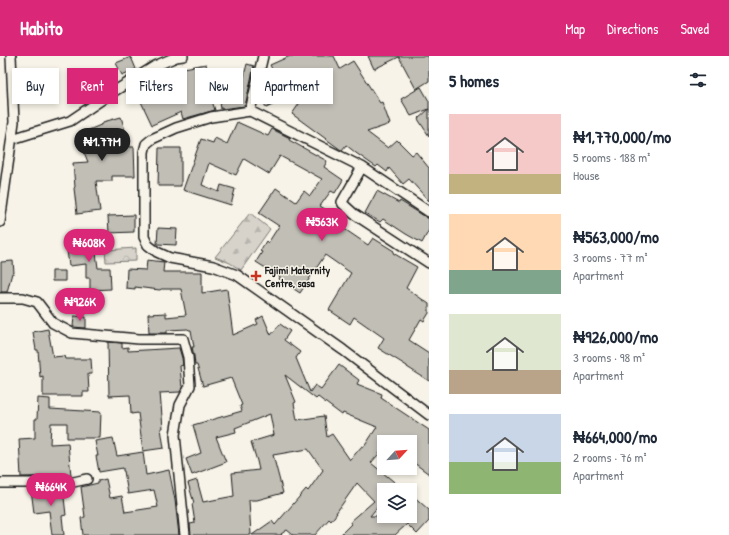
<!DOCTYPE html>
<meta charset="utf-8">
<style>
body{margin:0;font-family:"Patrick Hand",sans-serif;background:#f6f6f7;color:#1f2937;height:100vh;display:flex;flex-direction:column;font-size:15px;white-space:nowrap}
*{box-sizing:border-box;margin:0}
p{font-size:13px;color:#747a83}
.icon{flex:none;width:22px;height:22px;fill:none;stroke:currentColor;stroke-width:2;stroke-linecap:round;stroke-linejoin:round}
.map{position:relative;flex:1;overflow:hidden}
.drawer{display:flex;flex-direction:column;background:#fff;width:300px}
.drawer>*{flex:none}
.banner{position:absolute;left:12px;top:12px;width:357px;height:36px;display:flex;gap:8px}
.needle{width:26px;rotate:64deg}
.buttons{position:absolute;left:377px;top:379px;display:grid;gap:8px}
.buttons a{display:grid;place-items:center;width:40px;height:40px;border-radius:0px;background:#fff;box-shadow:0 2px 6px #0003;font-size:20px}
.price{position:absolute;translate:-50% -34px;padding:0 9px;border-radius:14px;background:#db2777;color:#fff;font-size:13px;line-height:26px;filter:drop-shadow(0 1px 2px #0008)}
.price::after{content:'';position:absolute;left:50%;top:24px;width:12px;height:9px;margin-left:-6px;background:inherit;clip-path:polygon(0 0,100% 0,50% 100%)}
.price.selected{background:#222;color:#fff}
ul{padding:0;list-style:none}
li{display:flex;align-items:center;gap:12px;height:100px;padding:0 20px}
li span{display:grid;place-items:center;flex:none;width:112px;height:80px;border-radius:0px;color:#555}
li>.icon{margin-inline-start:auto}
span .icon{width:48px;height:48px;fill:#fffc;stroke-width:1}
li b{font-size:17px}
h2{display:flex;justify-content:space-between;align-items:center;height:48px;padding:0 20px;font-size:17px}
.tag{padding:0 14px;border-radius:0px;background:#fff;box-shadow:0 2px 6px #0003;font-size:14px;line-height:36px}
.tag.selected{background:#db2777;color:#fff}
header{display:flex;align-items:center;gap:24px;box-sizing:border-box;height:56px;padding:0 20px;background:#db2777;color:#fff}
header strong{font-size:19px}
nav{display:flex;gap:22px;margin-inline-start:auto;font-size:14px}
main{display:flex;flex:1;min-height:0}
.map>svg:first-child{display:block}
.forest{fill:url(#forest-firs);stroke:#7a7874}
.park{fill:url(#park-crowns);stroke:#7a7874}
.building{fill:#c0beb5;stroke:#1c1c1c;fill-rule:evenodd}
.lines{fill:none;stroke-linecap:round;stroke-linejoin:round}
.street-casing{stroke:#1c1c1c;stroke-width:12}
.street{stroke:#f7f3e8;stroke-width:9}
.poi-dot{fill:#c8321e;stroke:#f7f3e8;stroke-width:1.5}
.labels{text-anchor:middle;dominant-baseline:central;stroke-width:3;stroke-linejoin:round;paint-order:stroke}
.poi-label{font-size:11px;font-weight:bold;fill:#1c1c1c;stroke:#f7f3e8;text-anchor:start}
</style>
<header>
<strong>Habito</strong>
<nav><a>Map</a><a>Directions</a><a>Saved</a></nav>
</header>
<main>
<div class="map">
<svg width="429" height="479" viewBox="0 0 429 479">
<defs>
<pattern id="forest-firs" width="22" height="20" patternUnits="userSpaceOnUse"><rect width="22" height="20" fill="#d7d3cb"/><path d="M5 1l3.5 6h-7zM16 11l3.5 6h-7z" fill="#b8b5ae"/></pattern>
<pattern id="park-crowns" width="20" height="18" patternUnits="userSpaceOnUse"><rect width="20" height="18" fill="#d7d3cb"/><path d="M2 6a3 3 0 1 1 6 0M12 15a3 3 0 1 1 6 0" fill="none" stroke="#b8b5ae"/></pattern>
</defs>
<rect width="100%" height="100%" fill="#f7f3e8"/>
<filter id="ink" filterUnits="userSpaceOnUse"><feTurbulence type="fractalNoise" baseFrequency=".025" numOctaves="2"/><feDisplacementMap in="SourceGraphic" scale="8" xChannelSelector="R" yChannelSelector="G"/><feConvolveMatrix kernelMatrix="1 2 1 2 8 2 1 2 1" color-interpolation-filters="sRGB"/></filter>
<g filter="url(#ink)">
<path class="forest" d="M250,157L270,173L241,214L230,207L215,201Z"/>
<path class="park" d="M136,192V205L106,206L105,194Z"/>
<path class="building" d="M290,0H334L340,13L353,5L380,47L382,46L390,68L367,76L388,92L397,84L412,99L416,96L429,112V145L409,123L403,128L389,112L387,116L378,109L376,111L356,97L346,89L342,94H341L292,58L315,25L275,43L277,47L266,52L261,39L281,31L270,9Z
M368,0H429V25L416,33L399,1L374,13Z
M131,1L136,13L122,19L116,7Z
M206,8L210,26L206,27L215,54L183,63L181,56L152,69L135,33L173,15V14Z
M247,8L254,10L245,50L221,53L220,46L238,43Z
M421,31L429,45V53L411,60L401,43Z
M429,53V80L418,63Z
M121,61L130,91H134L135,120H112V125H96L100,155L77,158L74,132L75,131L73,107L88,106L77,79L103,68V66Z
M237,66L268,80L272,73L290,82L289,84L327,105L324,111L343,124L335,137L331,135L320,150L346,166L343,172L368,189L373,182L394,195L393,197L417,211L406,232L429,248V257L424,265L421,263L409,284L429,297V325L407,311V310L378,292L384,282L354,261L350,268L329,254L351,217L325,199L300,237L279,223L280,221L256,206L262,196L260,195L266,185L268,187L279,170L259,157L276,132L296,146L304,135L310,140L322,123L280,100L269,118L244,103L236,119L209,107L202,129L219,136L221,129L235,133L231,149L183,134L201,83L213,87L215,82L227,88Z
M159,92H181V130H158Z
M377,135L399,147L400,145L429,163V174L422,187L406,178L383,163L380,166L365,157Z
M134,159V176L109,177L108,160Z
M158,172L177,173L176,189L157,188Z
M94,182L98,212H110L111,233L90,234V222H86V208L69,210L66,186Z
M147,204L164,206L163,216H202V237L227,233L233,279L258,268L256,264L263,260L271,279L280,268L290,275L284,284L300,296L296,302L310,336L315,329L321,333L339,309L359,324L357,328L382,338L381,342L429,374V418L410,404V386H384V392L371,407L404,434H384V443L370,460H410V437L429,454V465L417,478L407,468L395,479H340L351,468L350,466L374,445L357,427L336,457H337L331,465L329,463L315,479H293L287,474L281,478L282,479H252L272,465L275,469L306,433L308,435L323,414L308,393L273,399L283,437L257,444H249L251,479H191L190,468L195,467L192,448L194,447L188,427L197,424L203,446L234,440L232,417L259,414L257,405L251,386L274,379L270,358L235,372L236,376L216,381L226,406L192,419L186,403L201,397L193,369L242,355L240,350L242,349L231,322L203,330L197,309H195L194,300L192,291H194L191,274H189L188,273L167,274V277H149L148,258L166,257V261L186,259L181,233H161L160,234L135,231V233L126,232L127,213L146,214ZM285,319L316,343L318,341L342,359L343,357L377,371L364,391L362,390L350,404L332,378L327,381L324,360L297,364L294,347L296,346Z
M13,205L14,217H12L7,236H1V206Z
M52,215H65V225H52Z
M74,260L86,261V272L73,271Z
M48,273L53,301L64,300L65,303H91L92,318H88L89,336H83V340H43V320L40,321L38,294H36L33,276Z
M108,286L122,287V292L128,291V295L179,292L182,302L183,309L180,310L182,332L180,336L160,337L163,372H161L162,379L164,392L143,395L138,357L131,358L130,339L109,340Z
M38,342L50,343V353L101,356L100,382H67V367H51L50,388L68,387L71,420L21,421L19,383L35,382V363H37Z
M113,382L117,400L143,396L146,419L169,414L175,444L179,479H83L81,462L85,461L81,431L98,427V425L106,423L110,442L122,440L125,456L158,451L154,434L128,438L124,415H123V412L99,416L96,400H98L95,385Z
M31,433H63L66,459L62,460L64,479H52L49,455L34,457Z"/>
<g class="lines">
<g class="street-casing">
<path id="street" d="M250,55L263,0
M12,83L70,65L113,36L155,10L176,1L183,0
M362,111L342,146L343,148L354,158L429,207
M429,156L362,111L250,55L211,61L176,72L152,83L146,88L144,96V181L148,189L157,196L170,202L213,210L237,219L343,294L429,359
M0,166L14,66L11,0
M0,242H23L37,246L53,267L72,277L139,283H183L188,301L190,330L180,349L175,379L185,479
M0,427H69L87,423"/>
</g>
<use href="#street" class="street"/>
</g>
</g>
<path class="poi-dot" d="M254 214h4v4h4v4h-4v4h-4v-4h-4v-4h4z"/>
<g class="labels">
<g class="poi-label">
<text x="265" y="214">Fajimi Maternity<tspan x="265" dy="13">Centre, sasa</tspan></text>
</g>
</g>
</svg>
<div class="buttons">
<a><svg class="needle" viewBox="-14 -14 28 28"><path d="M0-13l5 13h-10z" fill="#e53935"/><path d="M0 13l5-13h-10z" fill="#747a83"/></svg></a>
<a><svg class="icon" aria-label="layers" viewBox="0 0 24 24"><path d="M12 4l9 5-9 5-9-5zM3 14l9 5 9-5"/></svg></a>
</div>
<b class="price selected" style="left:102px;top:106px">₦1.77M</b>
<b class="price" style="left:322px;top:186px">₦563K</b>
<b class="price" style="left:89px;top:207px">₦608K</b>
<b class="price" style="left:80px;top:266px">₦926K</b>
<b class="price" style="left:51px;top:451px">₦664K</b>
<div class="banner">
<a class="tag">Buy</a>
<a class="tag selected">Rent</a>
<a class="tag">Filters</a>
<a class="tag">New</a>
<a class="tag">Apartment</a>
</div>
</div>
<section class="drawer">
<h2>5 homes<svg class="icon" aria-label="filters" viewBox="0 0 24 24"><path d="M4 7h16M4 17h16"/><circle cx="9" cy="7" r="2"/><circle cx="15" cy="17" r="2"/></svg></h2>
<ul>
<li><span style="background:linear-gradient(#f6c9c9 75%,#c2b280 0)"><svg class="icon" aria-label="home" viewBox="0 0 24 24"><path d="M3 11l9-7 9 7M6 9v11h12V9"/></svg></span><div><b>₦1,770,000/mo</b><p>5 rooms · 188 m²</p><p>House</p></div></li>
<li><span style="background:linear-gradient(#ffd9b3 70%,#7fa58c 0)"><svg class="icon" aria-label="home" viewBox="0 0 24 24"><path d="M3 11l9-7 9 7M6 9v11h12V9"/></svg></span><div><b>₦563,000/mo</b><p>3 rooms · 77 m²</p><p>Apartment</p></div></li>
<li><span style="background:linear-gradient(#dfe7d0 70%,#b9a48a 0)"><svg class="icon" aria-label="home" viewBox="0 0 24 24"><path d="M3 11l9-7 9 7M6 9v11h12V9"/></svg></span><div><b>₦926,000/mo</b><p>3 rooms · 98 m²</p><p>Apartment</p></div></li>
<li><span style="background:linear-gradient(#c9d6e8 60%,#8fb573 0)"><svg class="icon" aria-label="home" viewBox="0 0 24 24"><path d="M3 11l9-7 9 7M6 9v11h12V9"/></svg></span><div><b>₦664,000/mo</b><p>2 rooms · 76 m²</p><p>Apartment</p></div></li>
</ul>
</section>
</main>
